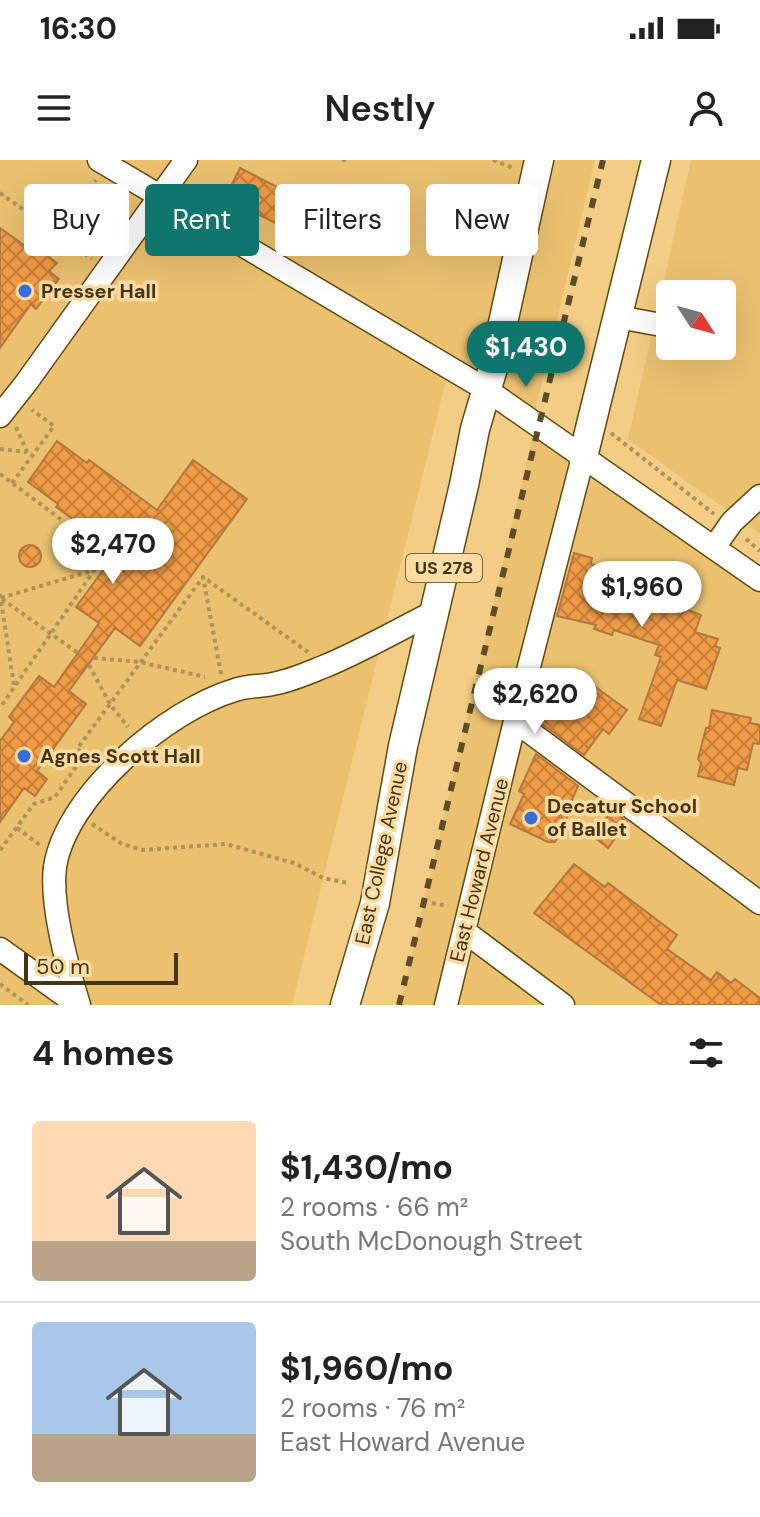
<!DOCTYPE html>
<meta charset="utf-8">
<style>
body{margin:0;font-family:"DM Sans",sans-serif;background:#f6f6f6;color:#222;height:100vh;display:flex;flex-direction:column;font-size:30px;white-space:nowrap}
*{box-sizing:border-box;margin:0}
p{font-size:26px;color:#767676}
.icon{flex:none;width:44px;height:44px;fill:none;stroke:currentColor;stroke-width:2;stroke-linecap:round;stroke-linejoin:round}
.map{position:relative;height:845px;overflow:hidden}
.panel{display:flex;flex-direction:column;background:#fff;flex:1}
.panel>*{flex:none}
.guide{position:absolute;left:24px;top:24px;width:712px;height:72px;display:flex;gap:16px}
.needle{width:52px;rotate:126deg}
.buttons{position:absolute;left:656px;top:120px;display:grid;gap:16px}
.buttons a{display:grid;place-items:center;width:80px;height:80px;border-radius:8px;background:#fff;box-shadow:0 8px 32px #0002;font-size:40px}
.scale{position:absolute;left:24px;bottom:20px;width:154px;box-sizing:border-box;padding-left:8px;border:4px solid #453517;border-top:0;font-size:22px;line-height:28px;white-space:nowrap;color:#453517;-webkit-text-stroke:6px #fadca3;paint-order:stroke}
.price{position:absolute;translate:-50% -68px;padding:0 18px;border-radius:28px;background:#fff;color:#222;font-size:26px;line-height:52px;filter:drop-shadow(0 2px 4px #0008)}
.price::after{content:'';position:absolute;left:50%;top:48px;width:24px;height:18px;margin-left:-12px;background:inherit;clip-path:polygon(0 0,100% 0,50% 100%)}
.price.selected{background:#0f766e;color:#fff}
ul{padding:0;list-style:none}
li{display:flex;align-items:center;gap:24px;height:200px;padding:0 32px}
li+li{border-top:2px solid #e0e0e0}
li span{display:grid;place-items:center;flex:none;width:224px;height:160px;border-radius:8px;color:#555}
li>.icon{margin-inline-start:auto}
span .icon{width:96px;height:96px;fill:#fffc;stroke-width:1}
li b{font-size:34px}
h2{display:flex;justify-content:space-between;align-items:center;height:96px;padding:0 32px;font-size:34px}
.chip{padding:0 28px;border-radius:8px;background:#fff;box-shadow:0 8px 32px #0002;font-size:28px;line-height:72px}
.chip.selected{background:#0f766e;color:#fff}
.status{display:flex;justify-content:space-between;align-items:center;height:56px;padding:0 40px;background:#fff;direction:ltr}
.status svg{height:22px;fill:currentColor}
header{display:flex;justify-content:space-between;align-items:center;height:104px;padding:0 32px;background:#fff;font-size:36px;font-weight:600}
.map>svg:first-child{display:block}
.built{fill:#ebc170;fill-rule:evenodd}
.building{fill:url(#building-cross-hatch);stroke:#b17842;stroke-width:2}
.lines{fill:none;stroke-linecap:round;stroke-linejoin:round}
.minor-casing{stroke:#64490e;stroke-width:25}
.major-casing{stroke:#64490e;stroke-width:31}
.path{stroke:#af925a;stroke-width:4;stroke-dasharray:4 4;stroke-linecap:butt}
.minor{stroke:#fff;stroke-width:22}
.major{stroke:#fff;stroke-width:28}
.rail{stroke:#5e4b27;stroke-width:6;stroke-dasharray:10 10;stroke-linecap:butt}
.poi-dot{fill:#376edd;stroke:#fadca3;stroke-width:3}
.labels{text-anchor:middle;dominant-baseline:central;stroke-width:7;stroke-linejoin:round;paint-order:stroke}
.shield{fill:#fadca3;stroke:#7b6741;stroke-width:2}
.shield-label{font-size:18px;font-weight:bold;fill:#453517}
.poi-label{font-size:20px;font-weight:bold;fill:#453517;stroke:#fadca3;text-anchor:start}
.street-label{font-size:20px;fill:#453517;stroke:#fadca3}
</style>
<div class="status"><b>16:30</b><svg viewBox="0 0 49 12"><path d="M0 12V9h3v3zM5 12V6h3v6zM10 12V3h3v9zM15 12V0h3v12zM26 1h20v11H26zM47 4h2v5h-2z"/></svg></div>
<header><svg class="icon" aria-label="menu" viewBox="0 0 24 24"><path d="M4 6h16M4 12h16M4 18h16"/></svg>Nestly<svg class="icon" aria-label="person" viewBox="0 0 24 24"><circle cx="12" cy="8" r="4"/><path d="M4 21q1-7 8-7t8 7"/></svg></header>
<div class="map">
<svg width="760" height="845" viewBox="0 0 760 845">
<defs>
<pattern id="building-cross-hatch" width="8" height="8" patternUnits="userSpaceOnUse" patternTransform="scale(2)"><rect width="8" height="8" fill="#f19b45"/><path d="M0 0l8 8M0 8l8-8" fill="none" stroke="#c57f39"/></pattern>
</defs>
<rect width="100%" height="100%" fill="#f3cd85"/>
<path class="built" d="M0,0H595L531,269L447,216L292,845H0Z
M691,0H760V374L628,279ZM670,134H722V186H670Z
M534,270L760,434V845H400Z"/>
<path class="building" d="M240,8L304,41L308,32L323,39L318,49L346,62L335,84L331,82L326,92L288,74L290,70L225,38Z
M0,68L24,85L30,83L57,103L49,111L59,119L36,149L31,144L0,188Z
M57,281L87,303L89,300L157,350L193,300L247,339L140,486L115,468L69,531L86,544L37,611L47,619L35,636L24,628L0,662V581L14,562L9,557L39,516L54,527L99,463L76,447L117,391L56,347L58,344L28,322Z
M19 396a11 11 0 1 1 22 0a11 11 0 1 1-22 0Z
M574,393L592,398L591,404L631,417L628,425L651,432L650,435L701,455L695,472L718,479L715,486L720,488L706,529L677,520L661,566L639,559L661,497L655,495L659,485L614,470L612,475L594,469L596,465L557,456Z
M579,515L627,550L609,574L603,569L584,595L537,560L547,544L551,547L568,523L572,526Z
M712,550L751,558L750,563L760,565V584L753,583L747,610L738,608L734,625L698,616L701,603L698,599L706,568H709Z
M536,594L578,626L570,644L573,645L555,682H548L510,664L524,634L519,631Z
M612,650L627,662L608,688L593,676Z
M574,704L605,727L608,723L677,775L667,789L711,820L717,812L731,823L735,819L760,838V845H661L534,753Z"/>
<g class="lines">
<g class="minor-casing">
<path id="minor" d="M99,0L487,230L760,420
M618,157L667,166
M0,256L26,223L186,0
M715,386L732,362L760,336
M515,561L760,743
M464,771L563,845
M0,789L78,845
M79,845C68,809 50,745 55,707C66,635 167,550 235,530C248,525 263,527 277,523C292,520 308,513 323,507C360,492 396,471 432,453
M446,845L515,561L583,297"/>
</g>
<g class="major-casing">
<path id="major" d="M583,297L656,0
M345,845L375,743L403,586L464,325L475,269L493,208L539,0"/>
</g>
<path class="path" d="M342,0H346
M493,0L513,8
M0,33L92,99
M43,93L96,20
M16,267L27,292L32,295
M611,273L714,354
M0,289L27,292
M0,314L106,393L0,548
M12,323L54,266L32,250
M746,379L760,391
M0,434L14,526
M1,438L94,410
M2,439L78,493
M94,498L140,502L205,517
M89,505L110,544L128,567
M221,514L203,417L308,492
M93,602L77,589L203,417
M92,664L122,684L142,690L226,684L294,703L323,718L348,723
M17,668L41,686
M0,690L34,644L55,637L84,595
M432,743L448,746
M0,824L28,845"/>
<use href="#minor" class="minor"/>
<use href="#major" class="major"/>
<path class="rail" d="M399,845L603,0"/>
</g>
<g class="poi-dot">
<circle cx="25" cy="131" r="8"/>
<circle cx="24" cy="596" r="8"/>
<circle cx="531" cy="658" r="8"/>
</g>
<g class="labels">
<rect class="shield" x="406" y="394" width="76" height="28" rx="6"/>
<g class="shield-label">
<text x="444" y="408">US 278</text>
</g>
<g class="poi-label">
<text x="41" y="131">Presser Hall</text>
<text x="40" y="596">Agnes Scott Hall</text>
<text x="547" y="646">Decatur School<tspan x="547" dy="23">of Ballet</tspan></text>
</g>
<g class="street-label">
<text transform="translate(381 693) rotate(-78)">East College Avenue</text>
<text transform="translate(479 710) rotate(-76)">East Howard Avenue</text>
</g>
</g>
</svg>
<div class="buttons">
<a><svg class="needle" viewBox="-14 -14 28 28"><path d="M0-13l5 13h-10z" fill="#e53935"/><path d="M0 13l5-13h-10z" fill="#767676"/></svg></a>
</div>
<div class="scale">50 m</div>
<b class="price selected" style="left:526px;top:229px">$1,430</b>
<b class="price" style="left:113px;top:426px">$2,470</b>
<b class="price" style="left:642px;top:469px">$1,960</b>
<b class="price" style="left:535px;top:576px">$2,620</b>
<div class="guide">
<a class="chip">Buy</a>
<a class="chip selected">Rent</a>
<a class="chip">Filters</a>
<a class="chip">New</a>
</div>
</div>
<section class="panel">
<h2>4 homes<svg class="icon" aria-label="filters" viewBox="0 0 24 24"><path d="M4 7h16M4 17h16"/><circle cx="9" cy="7" r="2"/><circle cx="15" cy="17" r="2"/></svg></h2>
<ul>
<li><span style="background:linear-gradient(#ffd9b3 75%,#b9a48a 0)"><svg class="icon" aria-label="home" viewBox="0 0 24 24"><path d="M3 11l9-7 9 7M6 9v11h12V9"/></svg></span><div><b>$1,430/mo</b><p>2 rooms · 66 m²</p><p>South McDonough Street</p></div></li>
<li><span style="background:linear-gradient(#a9c7e8 70%,#b9a48a 0)"><svg class="icon" aria-label="home" viewBox="0 0 24 24"><path d="M3 11l9-7 9 7M6 9v11h12V9"/></svg></span><div><b>$1,960/mo</b><p>2 rooms · 76 m²</p><p>East Howard Avenue</p></div></li>
</ul>
</section>
